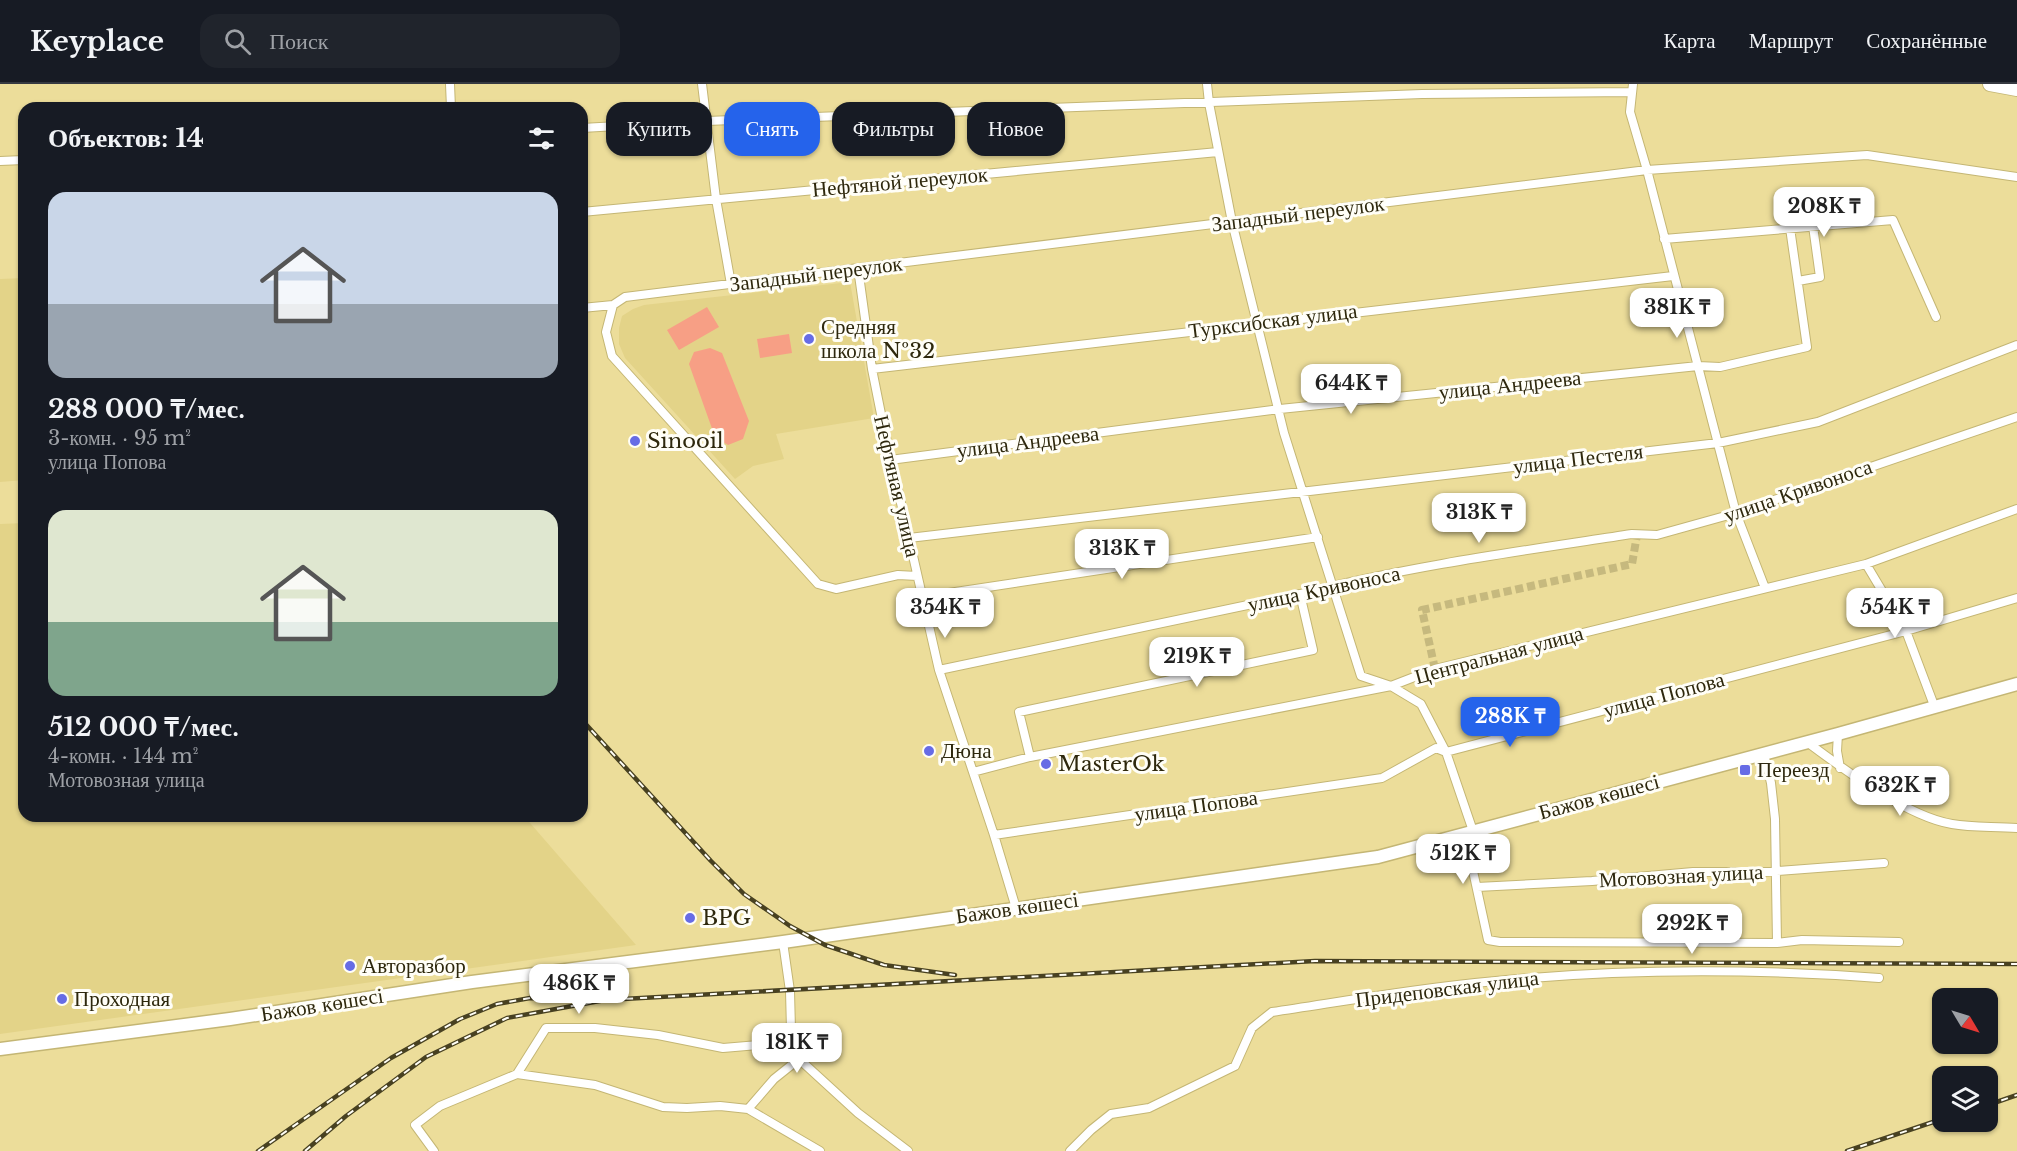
<!DOCTYPE html>
<html lang="ru">
<meta charset="utf-8">
<style>
body{margin:0;font-family:"Libre Baskerville",serif;background:#20242c;color:#f1f3f6;height:100vh;display:flex;flex-direction:column;font-size:22px;white-space:nowrap}
*{box-sizing:border-box;margin:0}
p{font-size:20px;color:#9ea1a6}
.icon{flex:none;width:33px;height:33px;fill:none;stroke:currentColor;stroke-width:2;stroke-linecap:round;stroke-linejoin:round}
.map{position:relative;flex:1;overflow:hidden}
.drawer{position:absolute;left:18px;top:18px;width:570px;height:720px;display:flex;flex-direction:column;background:#171b24;border-radius:18px;box-shadow:0 2px 4px #0004}
.drawer>*{flex:none}
.banner{position:absolute;left:606px;top:18px;width:570px;height:54px;display:flex;gap:12px}
.needle{width:39px;rotate:128deg}
.controls{position:absolute;left:1932px;top:904px;display:grid;gap:12px}
.controls a{display:grid;place-items:center;width:66px;height:66px;border-radius:12px;background:#171b24;box-shadow:0 2px 4px #0004;font-size:30px}
.price{position:absolute;translate:-50% -51px;padding:0 14px;border-radius:12px;background:#fff;color:#222;font-size:20px;line-height:39px;filter:drop-shadow(0 2px 3px #0008)}
.price::after{content:'';position:absolute;left:50%;top:36px;width:18px;height:14px;margin-left:-9px;background:inherit;clip-path:polygon(0 0,100% 0,50% 100%)}
.price.active{background:#2563eb;color:#fff}
ul{padding:0;list-style:none}
li{display:grid;align-content:center;gap:12px;height:318px;padding:0 30px}
li span{display:grid;place-items:center;height:186px;border-radius:18px;color:#555}
li>.icon{margin-inline-start:auto}
span .icon{width:108px;height:108px;fill:#fffc;stroke-width:1}
li b{font-size:26px}
h2{display:flex;justify-content:space-between;align-items:center;height:72px;padding:0 30px;font-size:26px}
.chip{padding:0 21px;border-radius:18px;background:#171b24;box-shadow:0 2px 4px #0004;font-size:21px;line-height:54px}
.chip.active{background:#2563eb;color:#fff}
header{display:flex;align-items:center;gap:36px;box-sizing:border-box;height:84px;padding:0 30px;background:#171b24;border-bottom:2px solid #363941}
header strong{font-size:28px}
nav{display:flex;gap:33px;margin-inline-start:auto;font-size:21px}
.search{width:420px;height:54px;background:#20242c;display:flex;align-items:center;gap:15px;box-sizing:border-box;padding:0 21px;border-radius:18px;color:#9ea1a6;font-size:22px}
.map>svg:first-child{display:block}
.built{fill:#e3d388}
.green{fill:#f79f85}
.lines{fill:none;stroke-linecap:round;stroke-linejoin:round}
.street-tunnel{stroke:#c6b97e;stroke-width:8;stroke-dasharray:8 4;stroke-linecap:butt}
.street-casing{stroke:#c4b674;stroke-width:10}
.primary-casing{stroke:#c4b674;stroke-width:15}
.highway-casing{stroke:#c4b674;stroke-width:16}
.street{stroke:#fff;stroke-width:8}
.primary{stroke:#fff;stroke-width:12}
.highway{stroke:#fff;stroke-width:14}
.rail-casing{stroke:#484121;stroke-width:4.5}
.rail{stroke:#fffef7;stroke-width:2;stroke-dasharray:7;stroke-linecap:butt}
.poi-dot{fill:#676ce5;stroke:#fffef7;stroke-width:2}
.labels{text-anchor:middle;dominant-baseline:central;stroke-width:6;stroke-linejoin:round;paint-order:stroke}
.street-label{font-size:21px;fill:#2e280d;stroke:#fffef7}
.poi-label{font-size:21px;fill:#2e280d;stroke:#fffef7;text-anchor:start}
</style>
<header>
<strong>Keyplace</strong>
<div class="search"><svg class="icon" aria-label="search" viewBox="0 0 24 24"><circle cx="10" cy="10" r="6"/><path d="M15 15l6 6"/></svg>Поиск</div>
<nav><a>Карта</a><a>Маршрут</a><a>Сохранённые</a></nav>
</header>
<div class="map">
<svg width="2017" height="1067" viewBox="0 0 2017 1067">
<rect width="100%" height="100%" fill="#ecdd9a"/>
<path class="built" d="M24,194V396L0,398V195Z
M850,198L874,334L776,350L784,375L753,382L735,395L625,274L619,260V244L622,232L633,225L644,221Z
M24,439V732H524L636,861L0,950V440Z"/>
<path class="green" d="M707,223L719,243L679,266L667,246Z
M789,250L792,269L760,274L757,255Z
M710,264L722,269L749,337L743,355L728,361L715,353L689,280L694,268Z"/>
<g class="lines">
<path class="street-tunnel" d="M1435,585L1422,526L1632,480L1637,451"/>
<g class="street-casing">
<path id="street" d="M450,0L451,24
M702,0L716,115L731,200
M1207,0L1209,19L1232,138L1284,349L1361,592L1391,602L1421,620L1446,668L1473,747L1468,764L1488,856L1500,858L1777,859L1802,856L1899,858
M1633,0L1630,28L1647,86L1736,429L1765,504
M582,44L707,37L1422,10L1632,8
M0,77L24,76
M582,128L1218,68
M1664,155L1893,136L1936,233
M858,184L872,285L883,340L939,586L994,751L1016,824
M1798,197L1820,193L1813,142
M613,221L606,248L612,272L818,500L836,505L898,491L917,492
M582,224L613,221L625,213L1647,86L1867,71L2017,93
M872,285L1673,192
M890,376L1280,325L1698,282L1720,283L1807,263L1790,144
M909,454L1718,359L1818,338L2017,261
M1866,480L1906,547L1935,624
M922,513L1318,453
M939,586L1300,510C1409,482 1521,467 1632,450L1657,451L1736,429L2017,333
M1838,650L1837,667L1840,684
M1807,658C1843,685 1908,733 1952,740C1973,744 1995,742 2017,744
M1764,670L1771,699L1775,735L1777,859
M1030,673L1019,628L1313,566L1300,510
M973,688L1030,673L1391,602L1435,585L1866,480L2017,425
M994,751L1382,694L1436,664L1446,668L1906,547L2017,514
M1477,803L1592,797L1693,788H1764L1884,779
M783,858L790,907L791,946L799,975L858,1029L908,1067
M517,990L595,1001L663,1023L687,1024L720,1022L748,1025L820,1067
M748,1025L774,995L799,975
M434,1067L415,1041L440,1022L517,990L546,944H595L658,951L723,964L769,960L791,946
M1070,1067L1091,1046L1111,1030L1149,1024L1235,982L1252,944L1272,928C1339,918 1407,906 1475,899C1608,885 1745,884 1879,894"/>
</g>
<g class="primary-casing">
<path id="primary" d="M0,965L230,935L472,898L783,858L1378,773L1838,650L2017,600"/>
</g>
<g class="highway-casing">
<path id="highway" d="M1990,0L2017,5"/>
</g>
<use href="#street" class="street"/>
<use href="#primary" class="primary"/>
<use href="#highway" class="highway"/>
<g class="rail-casing">
<path id="rail" d="M582,636L711,777L744,810L790,842L825,861L884,881L955,891
M1988,1021L2017,1011
M258,1067L391,974L460,935L497,920L530,914L578,915
M305,1067L346,1032L426,973L507,934L605,916L1315,877L2017,880
M1847,1067L1942,1035"/>
</g>
<use href="#rail" class="rail"/>
</g>
<g class="poi-dot">
<circle cx="809" cy="255" r="6"/>
<circle cx="635" cy="357" r="6"/>
<circle cx="929" cy="667" r="6"/>
<circle cx="1046" cy="680" r="6"/>
<rect x="1739" y="680" width="12" height="12" rx="3"/>
<circle cx="690" cy="834" r="6"/>
<circle cx="350" cy="882" r="6"/>
<circle cx="62" cy="915" r="6"/>
</g>
<g class="labels">
<g class="street-label">
<text transform="translate(900 98) rotate(-5)">Нефтяной переулок</text>
<text transform="translate(1298 130) rotate(-7)">Западный переулок</text>
<text transform="translate(816 190) rotate(-7)">Западный переулок</text>
<text transform="translate(1273 237) rotate(-7)">Турксибская улица</text>
<text transform="translate(1510 301) rotate(-6)">улица Андреева</text>
<text transform="translate(1028 358) rotate(-7)">улица Андреева</text>
<text transform="translate(1578 375) rotate(-7)">улица Пестеля</text>
<text transform="translate(897 402) rotate(77)">Нефтяная улица</text>
<text transform="translate(1798 407) rotate(-19)">улица Кривоноса</text>
<text transform="translate(1324 505) rotate(-12)">улица Кривоноса</text>
<text transform="translate(1499 571) rotate(-15)">Центральная улица</text>
<text transform="translate(1664 611) rotate(-15)">улица Попова</text>
<text transform="translate(1599 713) rotate(-15)">Бажов көшесі</text>
<text transform="translate(1196 722) rotate(-8)">улица Попова</text>
<text transform="translate(1681 792) rotate(-3)">Мотовозная улица</text>
<text transform="translate(1017 824) rotate(-8)">Бажов көшесі</text>
<text transform="translate(1447 905) rotate(-7)">Придеповская улица</text>
<text transform="translate(322 921) rotate(-9)">Бажов көшесі</text>
</g>
<g class="poi-label">
<text x="821" y="243">Средняя<tspan x="821" dy="24">школа №32</tspan></text>
<text x="647" y="357">Sinooil</text>
<text x="941" y="667">Дюна</text>
<text x="1058" y="680">MasterOk</text>
<text x="1757" y="686">Переезд</text>
<text x="702" y="834">BPG</text>
<text x="362" y="882">Авторазбор</text>
<text x="74" y="915">Проходная</text>
</g>
</g>
</svg>
<div class="controls">
<a><svg class="needle" viewBox="-14 -14 28 28"><path d="M0-13l5 13h-10z" fill="#e53935"/><path d="M0 13l5-13h-10z" fill="#9ea1a6"/></svg></a>
<a><svg class="icon" aria-label="layers" viewBox="0 0 24 24"><path d="M12 4l9 5-9 5-9-5zM3 14l9 5 9-5"/></svg></a>
</div>
<b class="price" style="left:1824px;top:154px">208K ₸</b>
<b class="price" style="left:1677px;top:255px">381K ₸</b>
<b class="price" style="left:1351px;top:331px">644K ₸</b>
<b class="price" style="left:1479px;top:460px">313K ₸</b>
<b class="price" style="left:1122px;top:496px">313K ₸</b>
<b class="price" style="left:945px;top:555px">354K ₸</b>
<b class="price" style="left:1895px;top:555px">554K ₸</b>
<b class="price" style="left:1197px;top:604px">219K ₸</b>
<b class="price active" style="left:1510px;top:664px">288K ₸</b>
<b class="price" style="left:1900px;top:733px">632K ₸</b>
<b class="price" style="left:1463px;top:801px">512K ₸</b>
<b class="price" style="left:1692px;top:871px">292K ₸</b>
<b class="price" style="left:579px;top:931px">486K ₸</b>
<b class="price" style="left:797px;top:990px">181K ₸</b>
<div class="banner">
<a class="chip">Купить</a>
<a class="chip active">Снять</a>
<a class="chip">Фильтры</a>
<a class="chip">Новое</a>
</div>
<section class="drawer">
<h2>Объектов: 14<svg class="icon" aria-label="filters" viewBox="0 0 24 24"><path d="M4 7h16M4 17h16"/><circle cx="9" cy="7" r="2"/><circle cx="15" cy="17" r="2"/></svg></h2>
<ul>
<li><span style="background:linear-gradient(#c9d6e8 60%,#9aa5b1 0)"><svg class="icon" aria-label="home" viewBox="0 0 24 24"><path d="M3 11l9-7 9 7M6 9v11h12V9"/></svg></span><div><b>288 000 ₸/мес.</b><p>3-комн. · 95 m²</p><p>улица Попова</p></div></li>
<li><span style="background:linear-gradient(#dfe7d0 60%,#7fa58c 0)"><svg class="icon" aria-label="home" viewBox="0 0 24 24"><path d="M3 11l9-7 9 7M6 9v11h12V9"/></svg></span><div><b>512 000 ₸/мес.</b><p>4-комн. · 144 m²</p><p>Мотовозная улица</p></div></li>
</ul>
</section>
</div>
